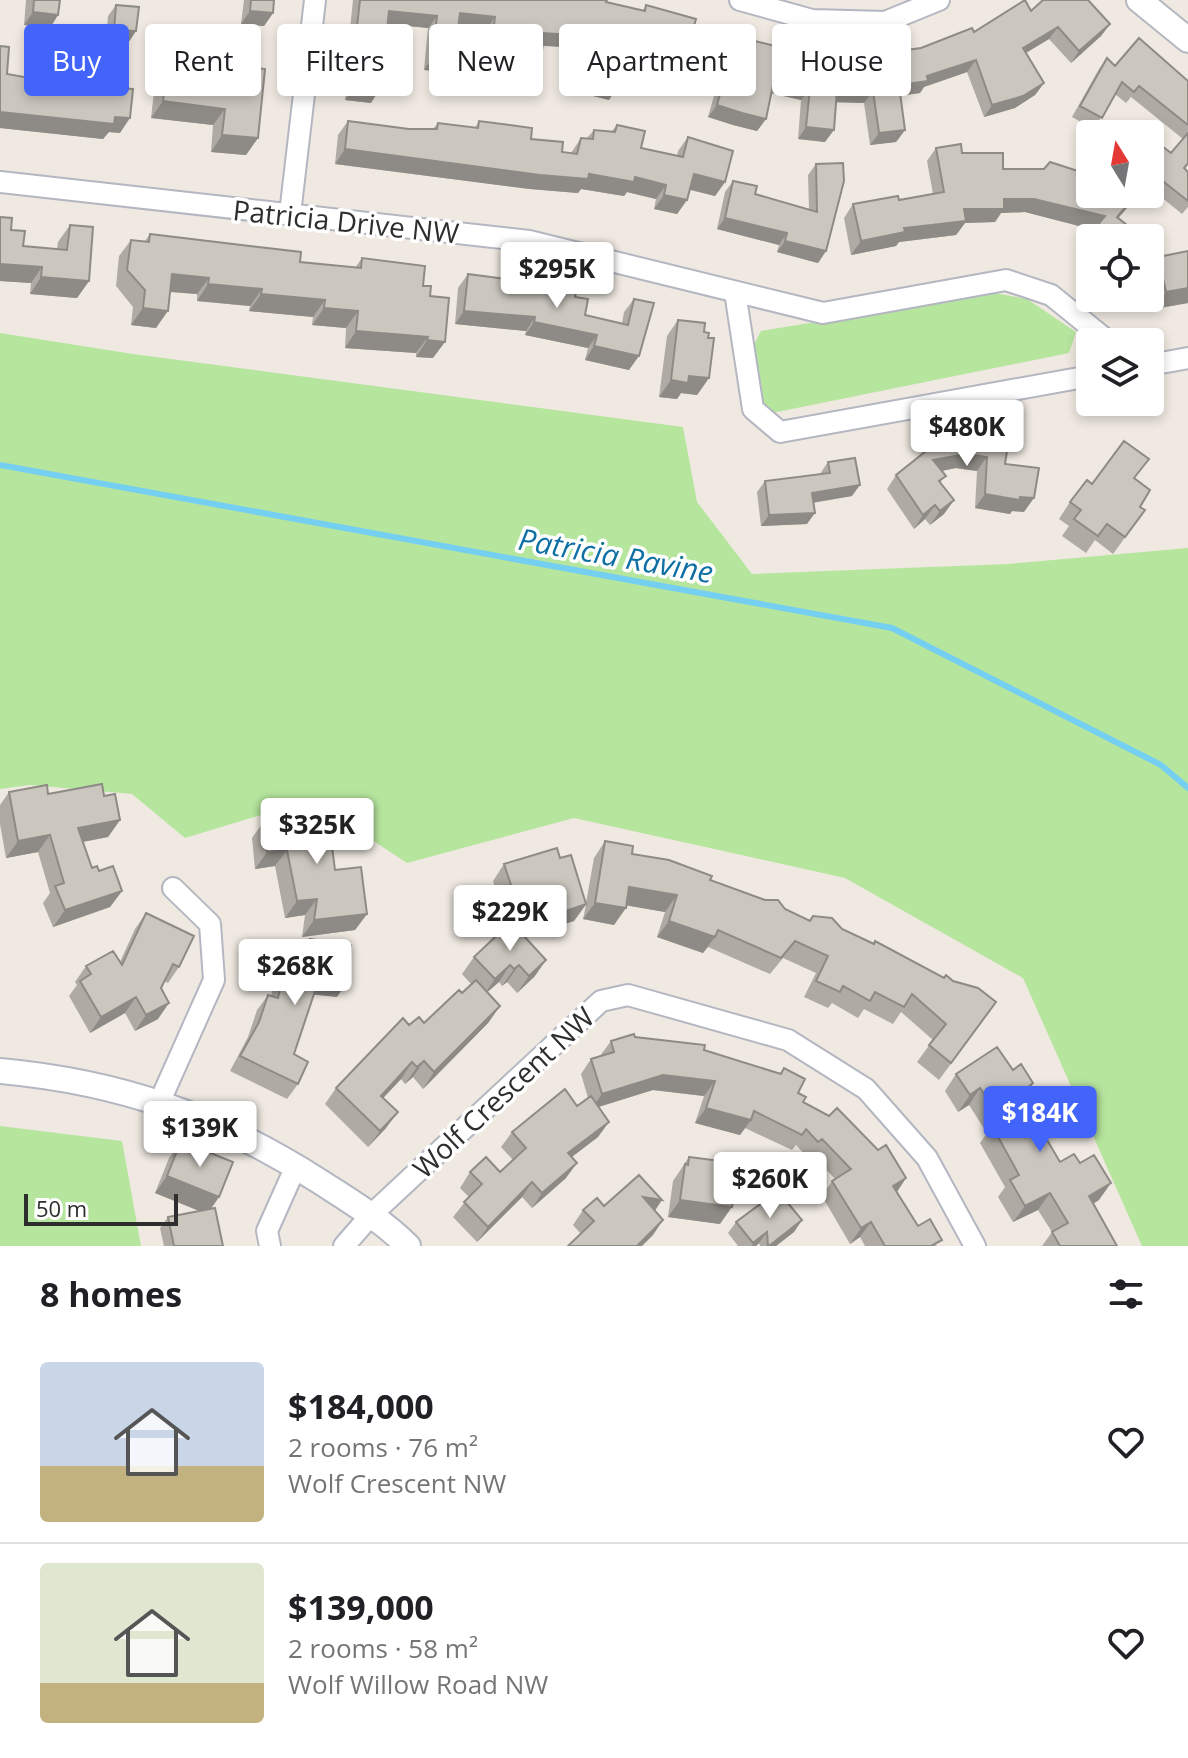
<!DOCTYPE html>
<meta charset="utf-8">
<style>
body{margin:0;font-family:"Open Sans",sans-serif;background:#f2f2f2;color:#202124;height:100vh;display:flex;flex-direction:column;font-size:30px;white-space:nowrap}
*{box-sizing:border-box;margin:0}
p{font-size:26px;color:#757577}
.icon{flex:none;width:44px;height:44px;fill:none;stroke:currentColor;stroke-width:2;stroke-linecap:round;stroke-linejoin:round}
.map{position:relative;height:1246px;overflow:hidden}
.drawer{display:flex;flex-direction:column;background:#fff;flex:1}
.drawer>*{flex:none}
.guide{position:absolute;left:24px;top:24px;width:1140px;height:72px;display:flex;gap:16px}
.needle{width:52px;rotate:349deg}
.controls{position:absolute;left:1076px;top:120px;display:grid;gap:16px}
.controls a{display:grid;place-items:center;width:88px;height:88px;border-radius:8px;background:#fff;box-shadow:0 4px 12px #0003;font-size:40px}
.scale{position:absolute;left:24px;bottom:20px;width:154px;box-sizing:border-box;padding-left:8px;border:4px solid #2e2e2e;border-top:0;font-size:22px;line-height:28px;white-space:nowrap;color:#2e2e2e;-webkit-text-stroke:6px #fff;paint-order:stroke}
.price{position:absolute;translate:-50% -68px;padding:0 18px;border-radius:8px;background:#fff;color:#222;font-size:26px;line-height:52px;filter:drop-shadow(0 2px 4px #0008)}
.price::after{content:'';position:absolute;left:50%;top:48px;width:24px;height:18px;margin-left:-12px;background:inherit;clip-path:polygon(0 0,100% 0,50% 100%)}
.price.selected{background:#4264fb;color:#fff}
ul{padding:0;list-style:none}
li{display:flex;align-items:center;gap:24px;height:200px;padding:0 40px}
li+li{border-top:2px solid #e0e0e0}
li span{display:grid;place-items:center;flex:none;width:224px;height:160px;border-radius:8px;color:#555}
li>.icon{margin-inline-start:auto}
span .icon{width:96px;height:96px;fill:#fffc;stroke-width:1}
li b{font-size:34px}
h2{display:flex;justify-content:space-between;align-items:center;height:96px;padding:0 40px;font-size:34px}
.tag{padding:0 28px;border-radius:8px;background:#fff;box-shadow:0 4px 12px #0003;font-size:28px;line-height:72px}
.tag.selected{background:#4264fb;color:#fff}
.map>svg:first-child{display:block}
.green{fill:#b6e59e}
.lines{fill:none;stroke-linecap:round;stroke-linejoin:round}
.stream{stroke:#75cff0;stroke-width:6}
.minor-casing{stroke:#b4b7c1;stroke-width:24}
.tertiary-casing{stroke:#b4b7c1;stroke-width:28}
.minor{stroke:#fff;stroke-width:20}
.tertiary{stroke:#fff;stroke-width:24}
.wall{fill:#afaba4}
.shaded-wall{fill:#8e8b86}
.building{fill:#cbc7bf;stroke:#8e8b86;stroke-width:2}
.labels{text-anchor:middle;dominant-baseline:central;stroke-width:7;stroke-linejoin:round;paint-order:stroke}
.street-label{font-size:28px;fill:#2e2e2e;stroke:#fff}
.water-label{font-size:30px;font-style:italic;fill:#0d6fa3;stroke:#fff}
</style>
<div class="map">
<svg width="1188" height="1246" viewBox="0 0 1188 1246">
<rect width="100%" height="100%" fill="#efe9e1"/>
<path class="green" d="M994,293L1027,299L1076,332L1069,353L772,413L757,401L753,346L761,331Z
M0,333L133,354L683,427L697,502L752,574L1008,564L1188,548V1246H1142L1023,978L845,878L574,818L407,863L311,800L185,838L132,794L30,785L0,789Z
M0,1126L122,1141L141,1246H0Z"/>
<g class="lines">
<path class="stream" d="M0,465L892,628L1161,765L1188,788"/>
<g class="minor-casing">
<path id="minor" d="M740,0L812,20L885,22L939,0
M0,182L529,241L823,313L1006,280L1051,295L1109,342
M290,214L315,0
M735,292L753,409L780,432L1090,376
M1150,365L1188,358
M160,1101L214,980L210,924L173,888
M270,1246L267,1231L296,1166
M344,1246L371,1215L601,1001L628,995L788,1040L866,1089L927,1158L975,1246"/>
</g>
<g class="tertiary-casing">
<path id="tertiary" d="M1139,0L1188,40
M0,1071C121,1082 217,1116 319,1181C350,1201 382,1220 408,1246"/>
</g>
<use href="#minor" class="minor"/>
<use href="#tertiary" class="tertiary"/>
</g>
<path class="wall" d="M26,0H60L58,15L50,28L24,25Z
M244,0H274L273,13L264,26L241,24Z
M353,0H607L606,2L643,10L646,5L694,26L820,57L874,59L877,54L921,48L974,32L1031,11L1110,24L1101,36L1071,63L1049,39L1026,53L1044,83L1035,95L1015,108L984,117L967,72L924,87L920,93L900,96L905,130L896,142L870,145L864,103L836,102L825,142L798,139L801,100L771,93L766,119L757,131L733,125L708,117L719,78L626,50L609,100L585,94L596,45L569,39L563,47L542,46L532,81L481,77L487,29L458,26L454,60L446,72L424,70L428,28L387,24V29L378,41L349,38Z
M116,5L136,31L128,43L106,41L108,16Z
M0,46L7,74L72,86L73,80L83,65L118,88L120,133L109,132L103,139L0,128Z
M1107,58L1115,66L1188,81V165L1185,169L1188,172V207L1182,214L1150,188V137L1171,153L1183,139L1131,97L1126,103L1115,94L1094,129L1072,117L1099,69Z
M233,65L258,138L246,155L211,152L213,125L151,118L155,83L167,67L227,74Z
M355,65L371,103L345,100L348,76Z
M348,121L409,129H433L438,123L475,128L479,121L562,152L571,153L581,138H587L594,130L612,131L617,125L641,148L677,156L678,151L688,137L725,182L715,196L690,190L687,200L677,214L654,209L656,199L627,192L624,196L581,189L578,193L530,189L335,164L338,135Z
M936,148L962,153L1003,169L1081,172L1087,164L1090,194H1139L1118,218L1090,238V260L1078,251L1094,230L1025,212L1001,213L995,222L965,223L956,235L899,242L896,246L851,255L844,218L853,204L899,200L933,194L927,161Z
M816,164L826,251L818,263L777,252L779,245L717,229L725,192L733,181L755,194L809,209L808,175Z
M0,217L23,246L57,249L58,242L70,225L89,281L77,298L30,294L31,283L0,281Z
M150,234L300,262L355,268L362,258L423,286L430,296L433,358L416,357V353L345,348L346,328L312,325L313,317L249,311L250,306L197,301V294L170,292L156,328L131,325L133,307L116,286L119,256L131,240L145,241Z
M1158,257L1188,303L1154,309L1150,289V269Z
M468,274L575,297L585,315L622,323L624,312L634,299L629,370L585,360L588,348L525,335L526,331L455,324L458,288Z
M678,320L704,332L708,338L709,378L697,395L681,393L677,399L659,397L667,336Z
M940,433L1005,464L1024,512L1012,511L1010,514L975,508L977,471L956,468L942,471L941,484L954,500L944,514L930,525L925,519L914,529L887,489L896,475L930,448Z
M828,462L852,496L813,503L807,524L761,526L757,492L765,481L820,474Z
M1135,479L1140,507L1145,510L1113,554L1095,540L1086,553L1062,536L1069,526L1059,519L1070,502L1092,484Z
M9,792L104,796L120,820L108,837L83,842L92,868L99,871L122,891L110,907L53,927L43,903L50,893L38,852L6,858L0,824V805Z
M264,821L335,870L367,914L355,930L302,937L305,915L285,918L275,866L255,869L252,838Z
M605,841L632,854L710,880L785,909L809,920L813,916L996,1002L939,1080L917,1062L933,1040L901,1012L893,1024L864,1009L858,1018L832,1003L828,1008L804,997L816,973L783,958L770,974L708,947L703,953L657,937L665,912L626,905L614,925L583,919L586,905L574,921L551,928L543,904L504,917L493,881L504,864L560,858L586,903L594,858Z
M146,913L179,967L168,983L164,981L161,988L158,1019L135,1031L125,1013L90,1033L69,996L77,985L75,982L86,966L120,962L135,929Z
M511,922L535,976L517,993L507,982L502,986L499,982L487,992L500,1006L488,1023L423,1089L413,1077L405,1084L401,1079L383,1098L386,1128L368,1147L325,1104L336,1088L409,1025L424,1023L462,993L471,984L462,974L474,957Z
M310,939L337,997L314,994L294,1054L298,1084L287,1099L230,1071L248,1037L257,1010L268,995L271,996L279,963L290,947L303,949Z
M635,1037L704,1050L780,1073L784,1068L803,1102L878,1150L906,1178L897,1192L918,1226L937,1246H865L860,1237L850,1244L822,1196L832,1181L835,1179L811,1154L808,1158L796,1145L792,1150L745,1128L740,1135L695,1123L704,1096L653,1090L599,1107L598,1137L572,1157L566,1178L532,1208L522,1197L477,1242L453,1217L469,1197L460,1188L470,1172H500L513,1160L501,1147L512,1132L577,1106L588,1098L581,1074L591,1059L600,1056L611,1041Z
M956,1074L1023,1098L1060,1162L1099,1200L1093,1204L1117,1246H1042L1052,1232L1038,1210L1013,1222L998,1197L1005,1187L980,1143L987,1133L969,1105L958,1112L945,1091Z
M181,1141L219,1197L211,1209L223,1246H164L160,1228L168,1217L199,1211L155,1193L169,1158Z
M689,1157L720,1224L668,1217L673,1181Z
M604,1206L655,1211L653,1235L581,1234L573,1225L583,1210Z
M802,1220L794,1232L776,1246H760L759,1243L756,1246H738L728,1233L736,1222Z"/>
<path class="shaded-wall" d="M250,11L273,13L264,26L241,24Z
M389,11L437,16L428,28L380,23Z
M33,12L58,15L50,28L24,25Z
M460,13L495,17L487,29L451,25Z
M1110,24L1101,36L1071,63L1079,51Z
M572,25L605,33L596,45L569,39L563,47L535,45L544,33Z
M357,26L387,29L378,41L349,38Z
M1058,27L1049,39L1014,60L1023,48Z
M114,30L136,31L128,43L106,41Z
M629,36L728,65L719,78L621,48Z
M432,58L454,60L446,72L424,70Z
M976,60L967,72L924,87L920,93L890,97L899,85Z
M489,65L540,69L532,81L481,77Z
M774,80L810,88L801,100L766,92Z
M593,82L617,88L609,100L585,94Z
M1044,83L1035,95L1015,108L984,117L992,105Z
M353,89L378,92L371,103L345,100Z
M837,90L873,91L864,103L828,102Z
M163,101L225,109L213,125L151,118Z
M717,105L766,119L757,131L733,125L708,117Z
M0,112L115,117L130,118L120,133L109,132L103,139L0,128Z
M806,127L834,130L825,142L798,139Z
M905,130L896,142L870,145L879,133Z
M222,135L258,138L246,155L211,152Z
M345,149L589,174L635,177L666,185L656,199L627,192L624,196L581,189L578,193L530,189L335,164Z
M694,174L725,182L715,196L684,188Z
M1137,194H1139L1107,231L1117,217Z
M664,195L687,200L677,214L654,209Z
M1004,199H1034L1105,216L1095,230L1025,212L1001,213L995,222L965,223L956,235L899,242L896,246L851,255L861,241L964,209Z
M725,218L787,233L779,245L717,229Z
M785,241L826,251L818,263L777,252Z
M0,264L42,267L31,283L0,281Z
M172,274L209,278L197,294L160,291Z
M41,277L89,281L77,298L30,294Z
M208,284L262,289L250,306L197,301Z
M1188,288V303L1154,309L1166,292Z
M261,294L325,300L313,317L249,311Z
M143,308L168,311L156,328L131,325Z
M324,308L358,311L346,328L312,325Z
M464,311L535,317L526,331L455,324Z
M534,322L597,335L588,348L525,335Z
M356,331L428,337L416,353L345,348Z
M427,340L445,342L433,358L416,357Z
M594,346L639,356L629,370L585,360Z
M689,376L709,378L697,395L681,393L677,399L659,397L671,380Z
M966,454L987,457L977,471L956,468L924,474L933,460Z
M860,485L852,496L804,504L812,493Z
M985,494L1020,497L1034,498L1024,512L1012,511L1010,514L975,508Z
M954,500L944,514L930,525L940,511Z
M935,505L925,519L914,529L923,515Z
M815,513L807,524L761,526L769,515Z
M120,820L108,837L66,845L78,828Z
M50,835L38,852L6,858L18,841Z
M287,850L275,866L255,869L267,852Z
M629,887L677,895L665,912L618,904Z
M555,888L543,904L504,917L516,900Z
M122,891L110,907L53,927L65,910Z
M317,899L305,915L285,918L297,901Z
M595,903L626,908L614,925L583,919Z
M586,904L574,921L551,928L563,912Z
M367,914L355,930L302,937L314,920Z
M669,921L715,937L703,953L657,937Z
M546,960L535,976L517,993L529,976Z
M510,965L499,982L483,996L495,979Z
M519,965L507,982L502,986L514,969Z
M319,979L348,981L337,997L308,994Z
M136,997L125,1013L90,1033L101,1017Z
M169,1003L158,1019L135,1031L146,1015Z
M500,1006L488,1023L423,1089L434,1072Z
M424,1061L413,1077L405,1084L417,1067Z
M412,1062L401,1079L369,1113L381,1096Z
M663,1075L715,1081L704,1096L653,1090L591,1109L602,1094Z
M1033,1083L1022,1100L1020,1094Z
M980,1088L969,1105L958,1112L970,1095Z
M706,1108L751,1120L740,1135L695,1123Z
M398,1112L386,1128L368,1147L380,1131Z
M609,1122L598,1137L557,1168L568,1153Z
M577,1163L566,1178L532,1208L542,1193Z
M167,1176L219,1197L207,1214L155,1193Z
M906,1178L896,1193L893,1186Z
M532,1182L522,1197L477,1242L488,1227Z
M1111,1183L1099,1200L1078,1213L1089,1196Z
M1050,1193L1038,1210L1013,1222L1025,1206Z
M643,1197L662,1200L652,1215Z
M680,1200L732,1207L720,1224L668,1217Z
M663,1220L653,1235L642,1246H637Z
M802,1220L794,1232L776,1246H769Z
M871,1222L860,1237L850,1244L861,1228Z
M767,1232L759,1243L756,1246H751Z"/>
<path class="building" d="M34,0H60L58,15L33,12Z
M251,0H274L273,13L250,11Z
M360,0H607L606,2L645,11L646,5L696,19L694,26L820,57L878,59L877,54L921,48L972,28L974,32L1025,0L1031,11L1043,0H1088L1110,24L1079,51L1058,27L1023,48L1044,83L1023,96L992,105L976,60L927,76L928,81L899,85L905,130L879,133L873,91L837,90L834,130L806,127L810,88L774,80L766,119L742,113L717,105L728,65L629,36L617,88L593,82L605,33L572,25L571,35L544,33L540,69L489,65L495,17L460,13L454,60L432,58L437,16L389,11L387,29L357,26Z
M116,5L139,7L136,31L114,30Z
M1139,38L1188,81V125L1139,86L1134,92L1122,82L1102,118L1080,106L1107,58L1115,66Z
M0,46L9,47L7,74L80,87L83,65L121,69L118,88L133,89L130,118L115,117L114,124L0,112Z
M233,65L265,69L258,138L222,135L225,109L163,101L167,67L232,74Z
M355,65L381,68L378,92L353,89Z
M348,121L409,129H437L438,123L478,128L479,121L532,128L531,139L563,142L562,152L577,154L581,138L593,139L594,130L615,132L617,125L645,131L641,148L683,157L688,137L733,151L725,182L694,174L687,200L664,195L666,185L635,177L634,182L589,174L588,179L540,175L345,149Z
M1188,133V163L1184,168L1188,172V201L1150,171V137L1171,153Z
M961,144L962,153H1003V169H1044L1050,162L1084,173L1087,164L1090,165V194H1137L1117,217L1143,238H1090V240L1087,238L1105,216L1034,199H1004V209H964L966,221L904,228L905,232L861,241L853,204L898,196L899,200L944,192L936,148Z
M843,163L844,181L826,251L785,241L787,233L725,218L733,181L757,186L755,194L817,212L816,164Z
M0,217L12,218L11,230L25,231L23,246L67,250L70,225L93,227L89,281L41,277L42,267L0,264Z
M150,234L301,252L300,262L361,268L362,258L425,266L423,286H431L430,296L449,298L445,342L427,340L428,337L356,331L358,311L324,308L325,300L261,294L262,289L208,284L209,278L172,274L168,311L143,308L145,290L127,270L131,240L149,242Z
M1188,251V288L1166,292L1158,257Z
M468,274L577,288L575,297L588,299L585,315L628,325L634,299L654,303L639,356L594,346L597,335L534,322L535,317L464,311Z
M678,320L705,323L704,332L709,333L708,338H714L709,378L689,376L688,383L671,380Z
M973,427L1010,432L1005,464L1039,468L1034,498L1020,497V500L985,494L987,457L966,454L933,460L946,476L939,481L954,500L940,511L935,505L923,515L896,475L941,439L940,433Z
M1124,441L1149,459L1134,478L1150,490L1140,507L1145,510L1125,537L1107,524L1098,536L1074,519L1081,510L1070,502L1087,480L1092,484Z
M855,458L860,485L812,493L815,513L769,515L765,481L830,473L828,462Z
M102,784L104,796L115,794L120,820L78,828L92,868L97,866L99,871L113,866L122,891L65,910L55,886L64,883L50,835L18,841L9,792L47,785L48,794Z
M328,814L335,870L361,867L367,914L314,920L317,899L297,901L287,850L267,852L264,821Z
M605,841L633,846L632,854L669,860L712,876L710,880L765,900H778L785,909L810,921L813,916L832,918L842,929L874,944L875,941L944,978L946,975L953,981L978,988L996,1002L951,1063L929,1045L946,1024L912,994L904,1007L875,992L870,1001L843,986L840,992L816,981L828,956L795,941L781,958L718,930L715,937L669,921L677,895L629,887L626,908L595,903Z
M557,848L560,858L571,855L586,904L563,912L555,888L516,900L504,864Z
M146,913L194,936L179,967L173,964L161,988L169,1003L146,1015L136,997L101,1017L80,981L91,974L86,966L113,951L122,965Z
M511,922L546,960L529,976L519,965L514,969L510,965L495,979L474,957Z
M310,939L351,945L348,981L319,979L294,1054L308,1062L298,1084L240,1056L259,1022L268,995L278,998L290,947L308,950Z
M476,980L500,1006L434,1072L424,1061L417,1067L412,1062L381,1096L398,1112L380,1131L336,1088L403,1018L409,1025L419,1017L424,1023L459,990L462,993Z
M634,1034L635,1037L705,1045L704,1050L781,1074L784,1068L805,1079L798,1093L806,1097L803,1102L829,1116L837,1108L878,1150L886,1145L906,1178L893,1186L918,1226L930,1219L942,1240L931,1246H885L871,1222L861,1228L832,1181L851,1169L822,1139L818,1142L806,1129L802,1135L754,1111L751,1120L706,1108L715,1081L663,1075L602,1094L591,1059L614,1052L611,1041Z
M997,1047L1013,1070L1021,1064L1033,1083L1020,1094L1060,1162L1074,1154L1080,1163L1094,1155L1111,1183L1089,1196L1117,1246H1060L1052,1232L1068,1223L1050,1193L1025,1206L1010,1180L1019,1175L992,1126L1002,1121L980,1088L970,1095L956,1074Z
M565,1089L577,1106L591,1096L609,1122L568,1153L577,1163L542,1193L532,1182L488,1227L464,1202L482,1184L470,1172L486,1157L500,1172L526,1148L512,1132Z
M181,1141L233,1162L219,1197L167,1176Z
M689,1157L729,1162L727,1181L735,1182L732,1207L680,1200L685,1164L688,1165Z
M639,1175L662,1200L643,1197L663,1220L637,1246H568L594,1221L583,1210L597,1198L604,1206Z
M778,1191L802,1220L769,1246H768L767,1232L753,1243L736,1222Z
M215,1208L223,1246H174L168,1217Z"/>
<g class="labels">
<g class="street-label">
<text transform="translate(346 221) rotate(6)">Patricia Drive NW</text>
<text transform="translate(503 1092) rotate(-43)">Wolf Crescent NW</text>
</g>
<g class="water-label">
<text transform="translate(616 555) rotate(10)">Patricia Ravine</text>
</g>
</g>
</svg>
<div class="controls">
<a><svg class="needle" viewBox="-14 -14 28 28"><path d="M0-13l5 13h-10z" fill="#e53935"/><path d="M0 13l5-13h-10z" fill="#757577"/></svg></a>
<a><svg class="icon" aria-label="locate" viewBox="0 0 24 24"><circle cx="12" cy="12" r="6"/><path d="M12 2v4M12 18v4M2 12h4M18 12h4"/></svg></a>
<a><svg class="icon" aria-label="layers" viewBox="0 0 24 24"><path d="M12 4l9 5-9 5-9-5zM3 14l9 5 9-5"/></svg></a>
</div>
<div class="scale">50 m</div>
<b class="price" style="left:557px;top:310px">$295K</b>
<b class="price" style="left:967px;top:468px">$480K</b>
<b class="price" style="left:317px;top:866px">$325K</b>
<b class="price" style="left:510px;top:953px">$229K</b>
<b class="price" style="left:295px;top:1007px">$268K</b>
<b class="price selected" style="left:1040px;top:1154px">$184K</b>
<b class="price" style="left:200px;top:1169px">$139K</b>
<b class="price" style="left:770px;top:1220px">$260K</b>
<div class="guide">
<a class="tag selected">Buy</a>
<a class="tag">Rent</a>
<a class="tag">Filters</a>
<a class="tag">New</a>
<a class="tag">Apartment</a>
<a class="tag">House</a>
</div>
</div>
<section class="drawer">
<h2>8 homes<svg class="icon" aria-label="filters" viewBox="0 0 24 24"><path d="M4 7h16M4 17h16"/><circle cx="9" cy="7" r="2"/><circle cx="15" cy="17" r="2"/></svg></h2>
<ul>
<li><span style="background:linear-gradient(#c9d6e8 65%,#c2b280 0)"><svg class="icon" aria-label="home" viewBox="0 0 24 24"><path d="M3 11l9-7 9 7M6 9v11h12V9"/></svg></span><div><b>$184,000</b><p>2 rooms · 76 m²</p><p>Wolf Crescent NW</p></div><svg class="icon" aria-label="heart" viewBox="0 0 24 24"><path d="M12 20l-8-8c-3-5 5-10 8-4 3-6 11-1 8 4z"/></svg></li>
<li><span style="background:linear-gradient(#dfe7d0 75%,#c2b280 0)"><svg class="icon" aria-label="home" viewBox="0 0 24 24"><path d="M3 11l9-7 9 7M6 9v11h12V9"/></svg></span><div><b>$139,000</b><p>2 rooms · 58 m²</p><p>Wolf Willow Road NW</p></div><svg class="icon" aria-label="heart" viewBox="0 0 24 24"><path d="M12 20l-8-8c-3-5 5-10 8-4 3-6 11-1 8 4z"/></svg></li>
</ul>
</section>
